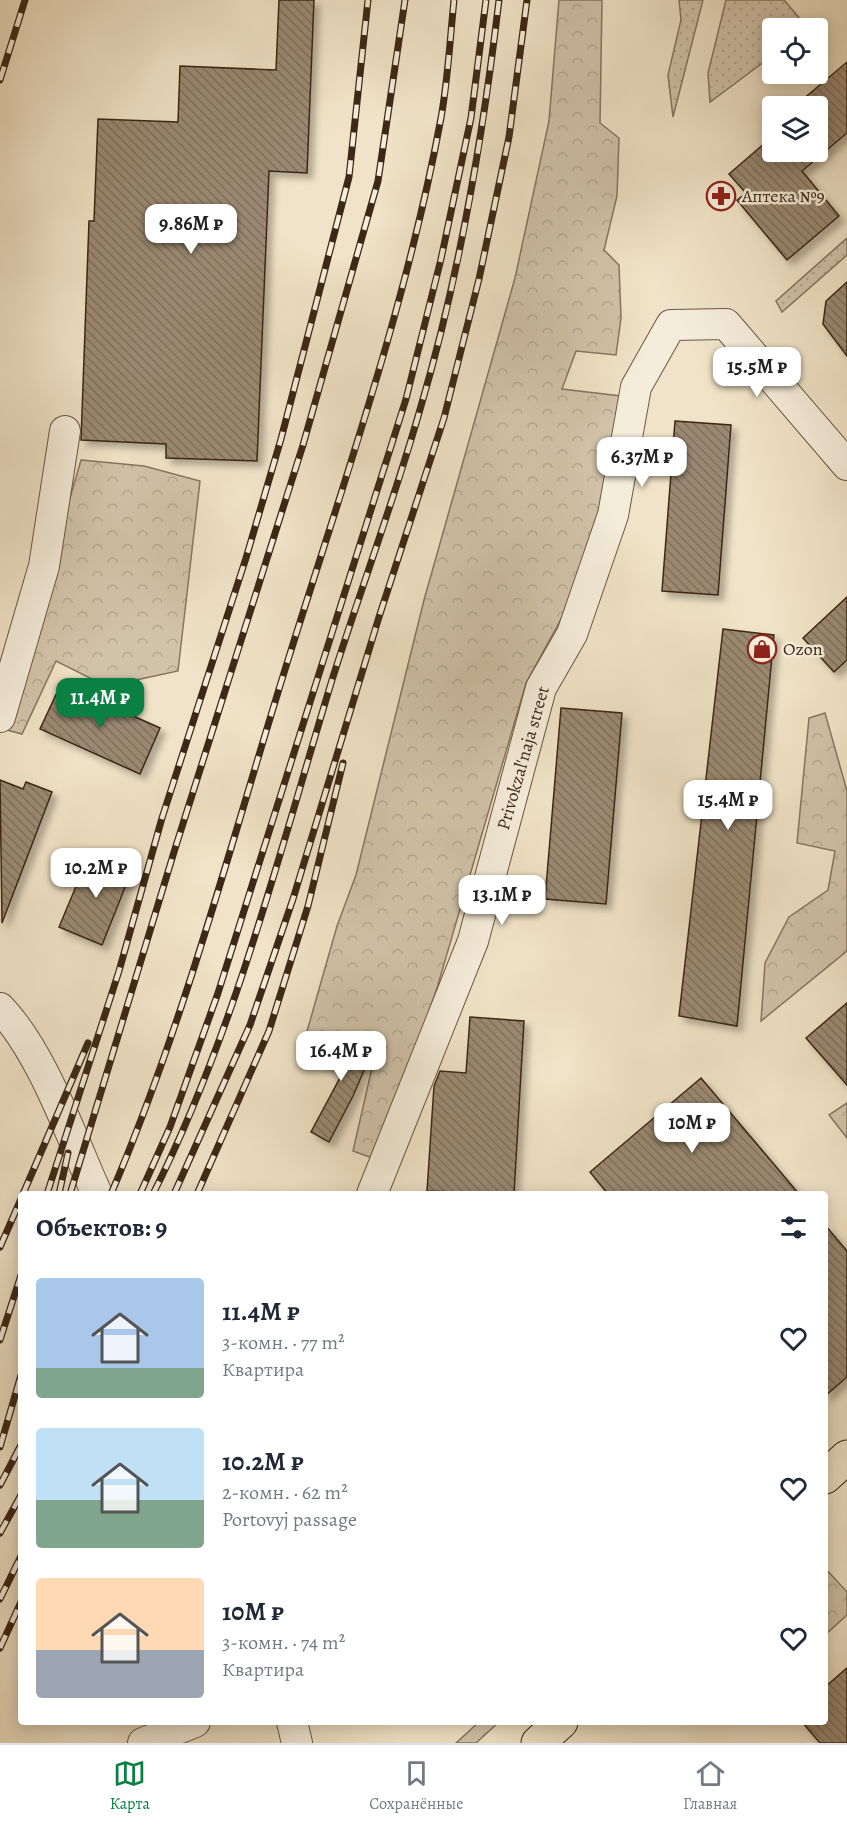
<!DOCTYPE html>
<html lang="ru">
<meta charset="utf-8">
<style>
body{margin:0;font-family:Alegreya,serif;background:#f2f2f3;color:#1f2937;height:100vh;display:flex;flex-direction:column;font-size:22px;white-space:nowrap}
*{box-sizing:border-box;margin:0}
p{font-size:20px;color:#747a83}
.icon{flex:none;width:33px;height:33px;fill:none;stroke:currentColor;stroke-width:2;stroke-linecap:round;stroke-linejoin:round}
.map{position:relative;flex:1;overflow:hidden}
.details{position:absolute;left:18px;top:1191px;width:810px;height:534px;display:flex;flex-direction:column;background:#fff;border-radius:6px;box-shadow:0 3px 15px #0003}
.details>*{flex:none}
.controls{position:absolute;left:762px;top:18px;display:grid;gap:12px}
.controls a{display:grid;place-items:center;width:66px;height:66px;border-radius:6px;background:#fff;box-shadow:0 3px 15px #0003;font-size:30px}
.price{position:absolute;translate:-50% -51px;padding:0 14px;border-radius:12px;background:#fff;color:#222;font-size:20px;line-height:39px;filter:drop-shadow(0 2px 3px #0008)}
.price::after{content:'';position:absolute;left:50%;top:36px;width:18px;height:14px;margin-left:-9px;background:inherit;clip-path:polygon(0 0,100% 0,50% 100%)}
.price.on{background:#0b8043;color:#fff}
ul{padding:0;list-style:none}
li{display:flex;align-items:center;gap:18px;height:150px;padding:0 18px}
li span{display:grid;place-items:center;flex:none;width:168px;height:120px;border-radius:6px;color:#555}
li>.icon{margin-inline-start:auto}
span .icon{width:72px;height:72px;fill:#fffc;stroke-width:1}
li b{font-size:26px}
h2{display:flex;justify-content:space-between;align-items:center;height:72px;padding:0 18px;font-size:26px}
.tab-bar{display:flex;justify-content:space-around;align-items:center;height:84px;border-top:2px solid #e0e1e3;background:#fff;font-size:16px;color:#747a83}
.tab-bar a{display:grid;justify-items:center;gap:3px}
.tab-bar .on{color:#0b8043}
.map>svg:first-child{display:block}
.green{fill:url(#green-dots);stroke:#867660;stroke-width:1.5}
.forest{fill:url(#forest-crowns);stroke:#867660;stroke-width:1.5}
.building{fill:url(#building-back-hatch);stroke:#3c2816;stroke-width:1.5;filter:url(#shadow)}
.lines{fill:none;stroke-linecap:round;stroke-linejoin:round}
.minor-casing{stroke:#695742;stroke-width:32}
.major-casing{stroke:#3c2816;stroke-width:35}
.minor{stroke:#f5eddb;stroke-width:30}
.major{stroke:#f0e3c7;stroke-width:33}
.rail-casing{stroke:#3c2816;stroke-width:7}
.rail{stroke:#f5eddb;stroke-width:4.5;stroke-dasharray:14;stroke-linecap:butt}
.labels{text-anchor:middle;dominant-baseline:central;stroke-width:5;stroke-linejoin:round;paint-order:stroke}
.poi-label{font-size:18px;fill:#3c2816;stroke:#f5eddb;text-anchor:start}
.street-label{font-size:18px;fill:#3c2816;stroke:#f5eddb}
</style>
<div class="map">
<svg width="847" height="1743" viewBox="0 0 847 1743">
<defs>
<pattern id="green-dots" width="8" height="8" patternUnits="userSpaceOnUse" patternTransform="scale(1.5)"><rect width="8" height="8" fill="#d1c3a9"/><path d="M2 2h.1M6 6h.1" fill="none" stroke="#b4a891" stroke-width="1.8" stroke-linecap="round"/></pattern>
<pattern id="forest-crowns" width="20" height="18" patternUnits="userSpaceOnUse" patternTransform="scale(1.5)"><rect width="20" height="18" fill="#d1c3a9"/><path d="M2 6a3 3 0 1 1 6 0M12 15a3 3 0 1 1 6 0" fill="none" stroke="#b4a891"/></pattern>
<pattern id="building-back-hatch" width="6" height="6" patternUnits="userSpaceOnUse" patternTransform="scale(1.5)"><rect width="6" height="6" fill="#9a8972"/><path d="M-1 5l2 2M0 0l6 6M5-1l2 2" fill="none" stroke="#7f705d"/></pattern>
<filter id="shadow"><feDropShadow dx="5.5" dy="5.5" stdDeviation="3" flood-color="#0004"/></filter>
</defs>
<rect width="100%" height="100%" fill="#f0e3c7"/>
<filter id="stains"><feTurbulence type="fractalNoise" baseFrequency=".00333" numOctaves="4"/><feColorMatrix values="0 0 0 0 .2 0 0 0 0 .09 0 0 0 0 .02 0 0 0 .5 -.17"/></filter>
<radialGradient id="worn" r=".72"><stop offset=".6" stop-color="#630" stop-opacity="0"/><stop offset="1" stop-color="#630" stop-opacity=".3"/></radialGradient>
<path class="green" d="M679,0H703L673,117L668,75L681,20Z
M726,0H784L808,28H772V56L710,102L708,73Z
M847,238V255L782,312L776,301Z"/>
<path class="forest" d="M559,0H602L600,123L619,138L617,196L604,250L619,265L621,318L616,355L576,351L562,389L621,396L600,513L566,610L526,683L437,988L378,1160L353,1151L376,1050L322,1031L308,1060L298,1063L337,926L356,875L424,600L515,278L549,121Z
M81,460L144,466L200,481L178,671L136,680L128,697L56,661L22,734L3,729Z
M825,713L847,791V951L761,1021L765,963L789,917L828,890L835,851L797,843L809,718Z
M847,1103V1138L829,1115Z
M825,1568L847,1592V1615L825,1635Z
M479,1722H499L476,1743H456Z"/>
<path class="building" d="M279,0H314L307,173L269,171L257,461L166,458V444L81,440L89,221H94L98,119L178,122L180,66L276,70Z
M847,62V133L802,171L839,216L787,260L737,200L746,193L729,174L772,137V152H818V106H795Z
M847,282V356L823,324L826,301Z
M675,421L731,425L718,595L662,591Z
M847,597V660L834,672L803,638Z
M723,629L774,635L737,1026L679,1016Z
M61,684L160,728L140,774L40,729Z
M561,708L622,713L606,904L545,899Z
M0,780L23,789L26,782L52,792L2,923Z
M90,853L132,870L102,945L59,927Z
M847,1003V1085L806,1038Z
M470,1017L524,1021L514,1194L427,1191L434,1086L440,1071L466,1073Z
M327,1038L355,1050L361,1038L375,1045L353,1096L329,1142L311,1132L343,1072L317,1061Z
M701,1078L799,1194H608L590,1172Z
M825,1225L847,1251V1377L825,1396Z
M847,1668V1743H820L802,1722H825V1687Z"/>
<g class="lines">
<g class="minor-casing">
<path id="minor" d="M0,717L44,566L65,431
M0,1008C43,1053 71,1137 97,1194
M372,1194L473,941L541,688L572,634L613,515L636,387L671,325L726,324L847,465
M292,1722L297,1743
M143,1743L195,1722"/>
</g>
<g class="major-casing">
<path id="major" d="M825,1477L847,1457
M538,1743L561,1722"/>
</g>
<use href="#minor" class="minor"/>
<use href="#major" class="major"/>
<g class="rail-casing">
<path id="rail" d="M0,80L25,0
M23,1194L88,1043
M47,1194L119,971L162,818L246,558L281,439L349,177L368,0
M59,1194L68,1153
M70,1194L174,852L303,445L378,181L405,0
M111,1194C185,1021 232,839 288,660C344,481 407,303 441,118C448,79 450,39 454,0
M140,1194L170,1127L218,993L406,399L441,259L471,118L486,0
M153,1194C235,1031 279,854 332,680C361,588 395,498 421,406C460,274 483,136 499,0
M174,1194L250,1025L293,899L379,617L444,418L479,279L509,137L527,0
M197,1194L269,1031L308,906L343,763
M0,1247L21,1199
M0,1340L21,1275
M0,1447L21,1375
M0,1485L21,1445
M0,1533L21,1495
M0,1599L21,1556
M0,1648L21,1602"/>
</g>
<use href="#rail" class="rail"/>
</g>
<defs>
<g id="pharmacy-ring" transform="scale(1.5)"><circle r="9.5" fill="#f5eddb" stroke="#8f2418" stroke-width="1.5"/><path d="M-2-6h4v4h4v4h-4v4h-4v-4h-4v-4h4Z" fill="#8f2418"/></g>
<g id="shop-ring" transform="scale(1.5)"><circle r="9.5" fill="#f5eddb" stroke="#8f2418" stroke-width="1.5"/><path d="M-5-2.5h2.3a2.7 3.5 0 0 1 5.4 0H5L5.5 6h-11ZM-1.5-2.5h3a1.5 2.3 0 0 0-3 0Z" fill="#8f2418"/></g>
</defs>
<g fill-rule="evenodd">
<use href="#pharmacy-ring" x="721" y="196"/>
<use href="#shop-ring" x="762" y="649"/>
</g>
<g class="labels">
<g class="poi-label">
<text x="742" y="196">Аптека №9</text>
<text x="783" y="649">Ozon</text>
</g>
<g class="street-label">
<text transform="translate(523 758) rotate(-74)">Privokzal'naja street</text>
</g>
</g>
<rect width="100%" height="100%" filter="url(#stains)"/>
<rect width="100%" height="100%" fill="url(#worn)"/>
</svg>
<div class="controls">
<a><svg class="icon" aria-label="locate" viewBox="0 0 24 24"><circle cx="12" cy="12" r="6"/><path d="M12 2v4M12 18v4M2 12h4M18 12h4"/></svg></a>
<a><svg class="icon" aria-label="layers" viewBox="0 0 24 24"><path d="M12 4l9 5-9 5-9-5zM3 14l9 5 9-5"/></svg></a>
</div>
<b class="price" style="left:191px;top:255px">9.86M ₽</b>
<b class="price" style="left:757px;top:398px">15.5M ₽</b>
<b class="price" style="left:642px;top:488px">6.37M ₽</b>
<b class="price on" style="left:100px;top:729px">11.4M ₽</b>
<b class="price" style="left:728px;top:831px">15.4M ₽</b>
<b class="price" style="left:96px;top:899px">10.2M ₽</b>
<b class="price" style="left:502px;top:926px">13.1M ₽</b>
<b class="price" style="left:341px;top:1082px">16.4M ₽</b>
<b class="price" style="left:692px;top:1154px">10M ₽</b>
<section class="details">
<h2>Объектов: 9<svg class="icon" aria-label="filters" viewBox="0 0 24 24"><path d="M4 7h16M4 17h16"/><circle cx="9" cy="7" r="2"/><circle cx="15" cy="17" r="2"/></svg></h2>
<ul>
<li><span style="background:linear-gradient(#a9c7e8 75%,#7fa58c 0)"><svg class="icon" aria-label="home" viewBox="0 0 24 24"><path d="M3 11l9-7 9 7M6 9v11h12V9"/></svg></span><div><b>11.4M ₽</b><p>3-комн. · 77 m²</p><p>Квартира</p></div><svg class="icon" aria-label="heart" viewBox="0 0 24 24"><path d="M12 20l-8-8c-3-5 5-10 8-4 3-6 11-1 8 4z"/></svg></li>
<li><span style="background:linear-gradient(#bfe0f5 60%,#7fa58c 0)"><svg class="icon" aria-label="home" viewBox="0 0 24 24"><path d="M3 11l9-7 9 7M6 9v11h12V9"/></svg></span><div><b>10.2M ₽</b><p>2-комн. · 62 m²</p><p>Portovyj passage</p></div><svg class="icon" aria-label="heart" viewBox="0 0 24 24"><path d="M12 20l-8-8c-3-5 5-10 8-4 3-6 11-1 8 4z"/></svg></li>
<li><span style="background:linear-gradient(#ffd9b3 60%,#9aa5b1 0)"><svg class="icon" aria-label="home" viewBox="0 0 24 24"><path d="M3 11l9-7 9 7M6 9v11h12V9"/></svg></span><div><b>10M ₽</b><p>3-комн. · 74 m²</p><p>Квартира</p></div><svg class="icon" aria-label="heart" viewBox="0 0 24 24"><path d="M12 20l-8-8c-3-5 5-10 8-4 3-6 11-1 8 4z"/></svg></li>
</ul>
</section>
</div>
<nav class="tab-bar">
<a class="on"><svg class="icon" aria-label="map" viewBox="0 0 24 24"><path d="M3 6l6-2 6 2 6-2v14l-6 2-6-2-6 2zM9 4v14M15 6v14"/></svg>Карта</a>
<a><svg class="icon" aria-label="saved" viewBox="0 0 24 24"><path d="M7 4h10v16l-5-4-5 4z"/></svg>Сохранённые</a>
<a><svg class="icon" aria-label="home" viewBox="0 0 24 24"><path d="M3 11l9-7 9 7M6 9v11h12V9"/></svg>Главная</a>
</nav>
